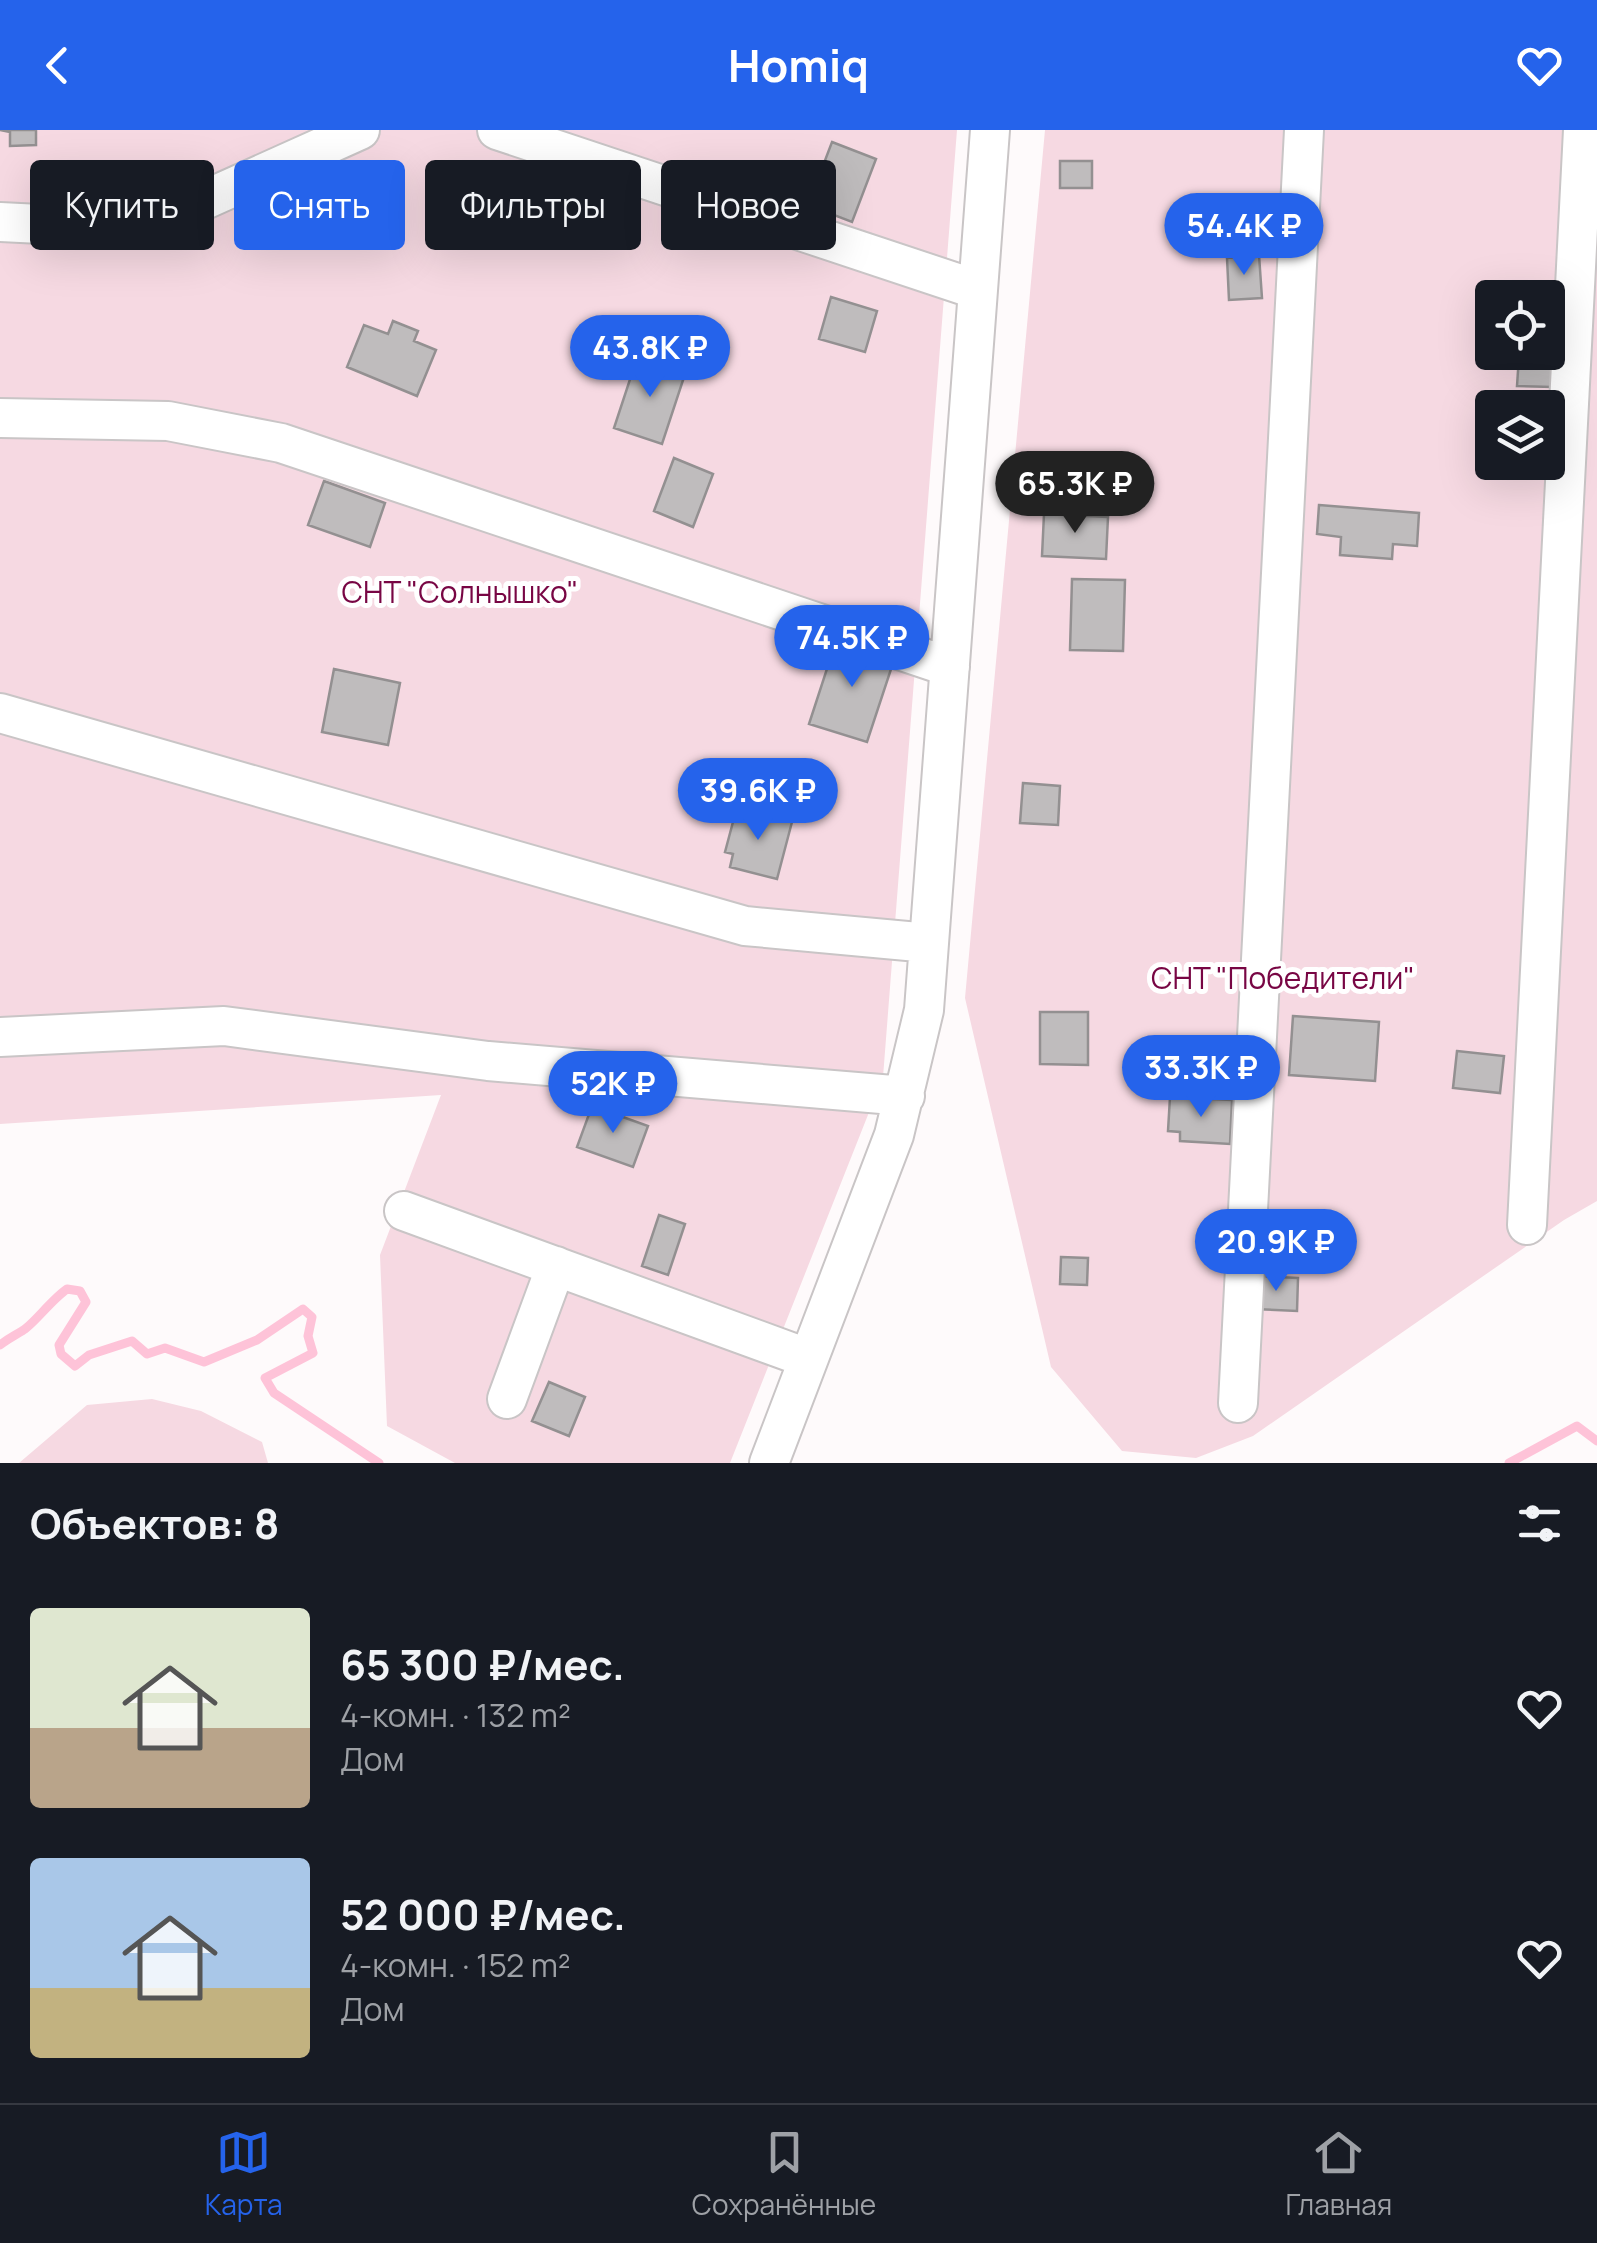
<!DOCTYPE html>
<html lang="ru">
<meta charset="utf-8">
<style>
body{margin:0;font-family:Manrope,sans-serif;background:#20242c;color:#f1f3f6;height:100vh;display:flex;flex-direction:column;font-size:38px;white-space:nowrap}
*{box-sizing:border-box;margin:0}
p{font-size:32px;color:#9ea1a6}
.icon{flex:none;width:55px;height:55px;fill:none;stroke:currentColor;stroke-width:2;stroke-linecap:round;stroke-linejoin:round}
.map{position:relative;height:1333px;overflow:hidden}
.sheet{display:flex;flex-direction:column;background:#171b24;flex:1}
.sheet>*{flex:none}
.banner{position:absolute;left:30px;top:30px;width:1000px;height:90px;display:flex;gap:20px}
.controls{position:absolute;left:1475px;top:150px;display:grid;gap:20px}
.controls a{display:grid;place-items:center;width:90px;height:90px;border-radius:10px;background:#171b24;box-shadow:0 10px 40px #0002;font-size:50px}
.price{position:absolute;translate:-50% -85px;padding:0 22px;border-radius:35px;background:#2563eb;color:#fff;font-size:32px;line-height:65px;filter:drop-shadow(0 2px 5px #0008)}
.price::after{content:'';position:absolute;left:50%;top:60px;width:30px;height:22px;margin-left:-15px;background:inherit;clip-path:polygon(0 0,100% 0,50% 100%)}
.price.current{background:#222;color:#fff}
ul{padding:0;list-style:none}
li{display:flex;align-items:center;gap:30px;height:250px;padding:0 30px}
li span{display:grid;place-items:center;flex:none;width:280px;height:200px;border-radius:10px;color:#555}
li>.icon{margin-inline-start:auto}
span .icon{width:120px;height:120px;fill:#fffc;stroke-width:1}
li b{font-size:42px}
h2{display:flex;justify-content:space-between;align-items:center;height:120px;padding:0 30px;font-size:42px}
.pill{padding:0 35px;border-radius:10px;background:#171b24;box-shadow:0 10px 40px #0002;font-size:35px;line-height:90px}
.pill.current{background:#2563eb;color:#fff}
header{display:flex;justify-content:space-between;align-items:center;height:130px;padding:0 30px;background:#2563eb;color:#fff;font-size:45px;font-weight:700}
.dock{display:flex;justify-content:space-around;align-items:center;height:140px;border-top:2px solid #363941;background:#171b24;font-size:28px;color:#9ea1a6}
.dock a{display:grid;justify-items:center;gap:5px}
.dock .current{color:#2563eb}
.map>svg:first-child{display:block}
.green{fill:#f6d9e2;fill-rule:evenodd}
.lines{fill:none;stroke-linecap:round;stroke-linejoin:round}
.stream{stroke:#fec3d8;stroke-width:9}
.building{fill:#bfbcbd;stroke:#939091;stroke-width:2.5}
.minor-casing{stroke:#c9c5c6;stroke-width:42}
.minor{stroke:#fff;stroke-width:38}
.labels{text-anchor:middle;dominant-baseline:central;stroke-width:10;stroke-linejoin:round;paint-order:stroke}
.park-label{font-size:30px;fill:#780644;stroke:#fff}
</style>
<header><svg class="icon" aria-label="back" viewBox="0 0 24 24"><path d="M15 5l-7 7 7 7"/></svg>Homiq<svg class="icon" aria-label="heart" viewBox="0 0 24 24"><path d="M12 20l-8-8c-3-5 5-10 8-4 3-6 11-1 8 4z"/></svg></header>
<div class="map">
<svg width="1597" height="1333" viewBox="0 0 1597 1333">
<rect width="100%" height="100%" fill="#fefafb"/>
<path class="green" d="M0,0H957L883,947L730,1333H455L387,1296L380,1125L441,965L0,994Z
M1045,0H1597V1071L1564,1090L1253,1306L1196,1328L1122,1321L1051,1237L965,868ZM1492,168H1548V222H1492ZM1492,278H1548V332H1492Z
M152,1269L201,1281L262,1312L268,1333H19L87,1275Z"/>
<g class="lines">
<path class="stream" d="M0,1215C8,1209 14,1206 22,1201C33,1195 51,1170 67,1159L80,1161L86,1172L59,1215L61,1224L75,1236L89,1225L132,1211L147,1224L165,1218L204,1232L257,1210L303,1179L312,1187L308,1206L313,1223L265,1248L274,1263L379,1333
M1509,1333L1577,1296L1597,1311"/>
</g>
<path class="building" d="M0,0H36V15L10,16V2Z
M832,12L876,29L852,92L808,75Z
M1060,31H1092V58H1060Z
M1259,125L1262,168L1229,170L1227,128Z
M831,167L877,181L865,222L819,209Z
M393,191L418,201L414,211L436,220L417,266L347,237L364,195L388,204Z
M638,225L686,241L662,314L614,298Z
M1519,226L1553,228L1552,257L1517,256Z
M674,328L713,344L693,397L654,381Z
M324,351L385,373L370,417L308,395Z
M1319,375L1419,383L1417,416L1393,414L1392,429L1340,425L1341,407L1317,404Z
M1044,384L1108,387L1106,429L1042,426Z
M1072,449L1125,450L1123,521L1070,520Z
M837,508L895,527L867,612L809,594Z
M334,539L400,553L388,615L322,602Z
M1023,653L1060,656L1058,695L1020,693Z
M737,677L792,692L777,749L730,737L733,724L725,722Z
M1040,882H1088V935L1040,934Z
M1293,886L1379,892L1375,951L1289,945Z
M1457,921L1504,926L1500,963L1453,958Z
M1170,967L1232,970L1230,1014L1180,1011V1002L1168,1001Z
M592,976L648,996L633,1037L577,1017Z
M659,1085L685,1094L668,1145L642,1136Z
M1061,1127L1088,1128L1087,1155L1060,1154Z
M1255,1146L1298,1148L1297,1181L1253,1179Z
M549,1252L585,1267L569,1306L532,1291Z"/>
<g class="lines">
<g class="minor-casing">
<path id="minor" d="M497,0L978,160
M0,92L140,99L360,0
M0,288L168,291L281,313L950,537
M0,583L745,796L929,813
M0,907L224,896L488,931L905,966
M404,1081L807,1228
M1527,1095L1583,0
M507,1269L556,1136
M1238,1273L1304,0
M769,1333L894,1005L924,880L990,0"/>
</g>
<use href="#minor" class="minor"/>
</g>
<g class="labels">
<g class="park-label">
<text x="460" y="461">СНТ "Солнышко"</text>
<text x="1283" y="847">СНТ "Победители"</text>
</g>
</g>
</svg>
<div class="controls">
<a><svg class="icon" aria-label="locate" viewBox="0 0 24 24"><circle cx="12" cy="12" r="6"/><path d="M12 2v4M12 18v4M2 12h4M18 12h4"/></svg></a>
<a><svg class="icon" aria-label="layers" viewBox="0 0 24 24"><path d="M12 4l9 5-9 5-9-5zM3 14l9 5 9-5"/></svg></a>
</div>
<b class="price" style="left:1244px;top:148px">54.4K ₽</b>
<b class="price" style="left:650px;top:270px">43.8K ₽</b>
<b class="price current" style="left:1075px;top:406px">65.3K ₽</b>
<b class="price" style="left:852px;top:560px">74.5K ₽</b>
<b class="price" style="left:758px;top:713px">39.6K ₽</b>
<b class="price" style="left:1201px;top:990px">33.3K ₽</b>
<b class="price" style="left:613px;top:1006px">52K ₽</b>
<b class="price" style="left:1276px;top:1164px">20.9K ₽</b>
<div class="banner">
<a class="pill">Купить</a>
<a class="pill current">Снять</a>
<a class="pill">Фильтры</a>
<a class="pill">Новое</a>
</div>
</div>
<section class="sheet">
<h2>Объектов: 8<svg class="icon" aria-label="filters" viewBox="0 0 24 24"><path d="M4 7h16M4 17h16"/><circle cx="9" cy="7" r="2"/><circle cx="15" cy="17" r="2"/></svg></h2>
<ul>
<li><span style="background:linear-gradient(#dfe7d0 60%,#b9a48a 0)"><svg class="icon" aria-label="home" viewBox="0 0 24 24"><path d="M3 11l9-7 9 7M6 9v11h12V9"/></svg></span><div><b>65 300 ₽/мес.</b><p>4-комн. · 132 m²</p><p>Дом</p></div><svg class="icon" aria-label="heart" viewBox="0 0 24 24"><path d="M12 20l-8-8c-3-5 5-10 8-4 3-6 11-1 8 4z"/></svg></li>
<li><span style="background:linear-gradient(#a9c7e8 65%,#c2b280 0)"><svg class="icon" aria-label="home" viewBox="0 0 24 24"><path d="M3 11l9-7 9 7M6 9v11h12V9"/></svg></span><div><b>52 000 ₽/мес.</b><p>4-комн. · 152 m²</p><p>Дом</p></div><svg class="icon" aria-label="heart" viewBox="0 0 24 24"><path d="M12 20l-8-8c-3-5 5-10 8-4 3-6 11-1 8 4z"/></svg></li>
</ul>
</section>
<nav class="dock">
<a class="current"><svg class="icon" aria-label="map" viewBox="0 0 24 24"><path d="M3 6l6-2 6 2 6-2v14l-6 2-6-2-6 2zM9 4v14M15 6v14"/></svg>Карта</a>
<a><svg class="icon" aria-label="saved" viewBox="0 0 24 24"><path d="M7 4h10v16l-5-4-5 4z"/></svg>Сохранённые</a>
<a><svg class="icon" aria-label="home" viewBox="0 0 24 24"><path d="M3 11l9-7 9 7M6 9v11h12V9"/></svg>Главная</a>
</nav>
